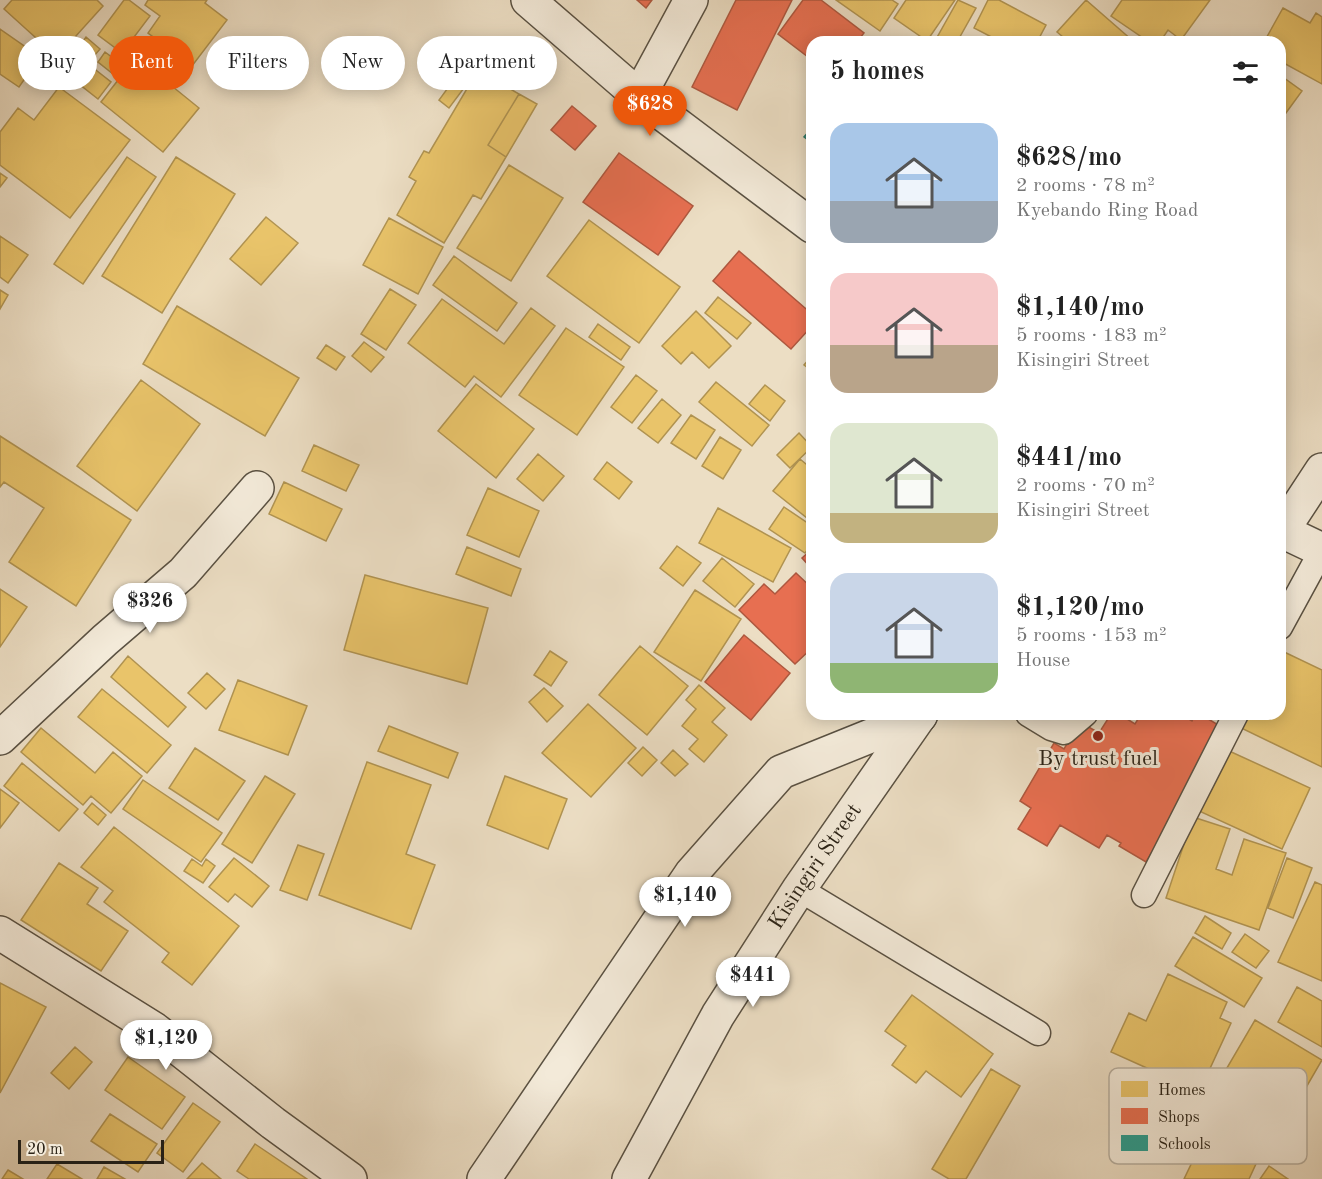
<!DOCTYPE html>
<meta charset="utf-8">
<style>
body{margin:0;font-family:"Old Standard TT",serif;background:#f6f6f6;color:#222;height:100vh;display:flex;flex-direction:column;font-size:22px;white-space:nowrap}
*{box-sizing:border-box;margin:0}
p{font-size:20px;color:#767676}
.icon{flex:none;width:33px;height:33px;fill:none;stroke:currentColor;stroke-width:2;stroke-linecap:round;stroke-linejoin:round}
.map{position:relative;flex:1;overflow:hidden}
.sheet{position:absolute;left:806px;top:36px;width:480px;height:684px;display:flex;flex-direction:column;background:#fff;border-radius:18px;box-shadow:0 3px 15px #0003}
.sheet>*{flex:none}
.guide{position:absolute;left:18px;top:36px;width:570px;height:54px;display:flex;gap:12px}
.scale{position:absolute;left:18px;bottom:15px;width:146px;box-sizing:border-box;padding-left:6px;border:3px solid #2a2216;border-top:0;font-size:16px;line-height:21px;white-space:nowrap;color:#2a2216;-webkit-text-stroke:4px #f3ead9;paint-order:stroke}
.price{position:absolute;translate:-50% -51px;padding:0 14px;border-radius:21px;background:#fff;color:#222;font-size:20px;line-height:39px;filter:drop-shadow(0 2px 3px #0008)}
.price::after{content:'';position:absolute;left:50%;top:36px;width:18px;height:14px;margin-left:-9px;background:inherit;clip-path:polygon(0 0,100% 0,50% 100%)}
.price.current{background:#ea580c;color:#fff}
ul{padding:0;list-style:none}
li{display:flex;align-items:center;gap:18px;height:150px;padding:0 24px}
li span{display:grid;place-items:center;flex:none;width:168px;height:120px;border-radius:18px;color:#555}
li>.icon{margin-inline-start:auto}
span .icon{width:72px;height:72px;fill:#fffc;stroke-width:1}
li b{font-size:26px}
h2{display:flex;justify-content:space-between;align-items:center;height:72px;padding:0 24px;font-size:26px}
.pill{padding:0 21px;border-radius:27px;background:#fff;box-shadow:0 3px 15px #0003;font-size:21px;line-height:54px}
.pill.current{background:#ea580c;color:#fff}
.map>svg:first-child{display:block}
.homes{fill:#e9c46a;stroke:#b09351;stroke-width:1.5}
.shops{fill:#e76f51;stroke:#ae583f;stroke-width:1.5}
.schools{fill:#2a9d8f;stroke:#2a786b;stroke-width:1.5}
.lines{fill:none;stroke-linecap:round;stroke-linejoin:round}
.service-casing{stroke:#5a5142;stroke-width:27}
.minor-casing{stroke:#5a5142;stroke-width:36}
.tertiary-casing{stroke:#5a5142;stroke-width:36}
.service{stroke:#f3ead9;stroke-width:24}
.minor{stroke:#f3ead9;stroke-width:33}
.tertiary{stroke:#f3ead9;stroke-width:33}
.poi-dot{fill:#8f2418;stroke:#f3ead9;stroke-width:2}
.labels{text-anchor:middle;dominant-baseline:central;stroke-width:6;stroke-linejoin:round;paint-order:stroke}
.poi-label{font-size:22px;fill:#2a2216;stroke:#f3ead9}
.street-label{font-size:22px;fill:#2a2216;stroke:#f3ead9}
.key{fill:#f3ead9;stroke:#b7ae9e;stroke-width:1.5}
.key-label{font-size:16px;fill:#2a2216}
</style>
<div class="map">
<svg width="1322" height="1179" viewBox="0 0 1322 1179">
<rect width="100%" height="100%" fill="#ecdec4"/>
<filter id="stains"><feTurbulence type="fractalNoise" baseFrequency=".00333" numOctaves="4"/><feColorMatrix values="0 0 0 0 .2 0 0 0 0 .09 0 0 0 0 .02 0 0 0 .5 -.17"/></filter>
<radialGradient id="worn" r=".72"><stop offset=".6" stop-color="#630" stop-opacity="0"/><stop offset="1" stop-color="#630" stop-opacity=".3"/></radialGradient>
<path class="homes" d="M12,0H97L103,6L57,57L4,9Z
M124,0H129L150,16L122,53L98,35Z
M148,0H207L205,3L227,20L192,66L148,33L160,16L145,5Z
M836,0H892L898,4L880,31Z
M906,0H955L927,41L894,18Z
M958,0L976,8L957,42H937L935,41Z
M988,0H999L1046,25L1037,42H1001L974,28Z
M1086,0L1133,41L1069,42L1057,32Z
M1122,0H1210L1181,40L1168,30L1160,42H1149L1111,16Z
M1283,8L1310,23L1316,13L1322,17V84L1280,61V42H1264Z
M0,29L40,57L19,87L0,74Z
M86,37L100,49L94,56L81,44Z
M105,52L121,64L113,74L98,62Z
M136,57L199,108L163,152L101,102Z
M92,67L111,82L98,99L79,84Z
M478,70L519,94L488,145L506,157L481,199L473,195L444,243L397,215L416,181L409,177L424,151L429,153Z
M1280,75L1302,91L1283,117L1280,114Z
M453,81L464,88L449,108L439,100Z
M59,87L130,140L70,218L0,165V132L18,108L34,120Z
M519,94L537,104L506,157L488,145Z
M127,157L156,177L83,284L54,264Z
M176,157L235,194L162,313L102,276Z
M509,165L563,198L511,281L457,248Z
M0,173L7,178L0,187Z
M266,217L298,243L261,285L230,259Z
M389,218L443,247L418,294L363,265Z
M589,220L680,287L639,343L547,276Z
M0,236L28,255L8,283L0,277Z
M454,256L517,303L497,331L433,285Z
M390,289L416,305L386,350L361,334Z
M0,290L8,295L0,309Z
M718,297L751,323L737,339L705,313Z
M442,299L504,344L531,308L555,326L501,397L474,376L465,387L408,343Z
M177,306L299,378L265,436L143,364Z
M696,311L731,346L709,368L692,352L681,364L662,346Z
M598,324L630,347L621,360L589,337Z
M566,328L624,367L577,435L519,395Z
M364,342L384,357L371,372L352,356Z
M326,345L345,357L336,370L317,358Z
M812,356V371L804,365Z
M636,375L657,391L632,423L611,407Z
M141,380L200,424L137,511L77,466Z
M716,382L769,425L752,446L699,402Z
M476,384L534,429L496,478L438,431Z
M765,385L785,401L770,421L749,404Z
M662,399L681,415L658,443L638,428Z
M691,415L715,430L696,459L671,443Z
M799,433L812,447L790,468L777,455Z
M0,436L131,520L76,606L9,562L44,508L4,482L0,487Z
M720,437L741,450L723,479L702,466Z
M314,445L359,465L346,491L302,471Z
M538,454L564,476L543,501L517,479Z
M800,459L812,469V522L773,491Z
M607,462L632,482L619,499L594,479Z
M284,482L342,509L326,541L269,514Z
M488,488L539,511L519,557L467,535Z
M784,507L812,526V544L805,553L769,529Z
M718,508L791,548L773,582L699,543Z
M677,546L701,563L683,586L660,568Z
M467,547L521,569L511,596L456,574Z
M722,558L754,584L735,607L703,581Z
M365,575L488,608L467,684L344,650Z
M0,589L27,607L0,647Z
M695,590L741,619L701,681L654,652Z
M640,646L688,686L647,735L599,695Z
M1280,650L1322,670V767L1239,727L1245,714H1280Z
M550,651L567,662L551,686L534,675Z
M128,656L186,707L168,727L111,677Z
M207,673L225,689L206,709L188,693Z
M238,680L307,706L288,755L219,730Z
M699,685L725,708L712,722L727,735L704,762L689,749L698,739L682,726L696,709L686,700Z
M544,688L563,706L547,722L529,702Z
M102,689L171,745L147,773L78,717Z
M588,704L636,748L591,797L542,753Z
M389,726L458,753L448,778L378,751Z
M41,728L95,773L113,752L142,776L111,813L91,796L83,805L21,752Z
M643,747L657,760L642,776L628,763Z
M195,748L245,781L218,820L169,788Z
M673,750L688,764L675,776L661,763Z
M1227,750L1310,788L1282,849L1199,811Z
M367,762L431,785L406,854L435,865L411,929L319,895Z
M22,763L78,809L59,831L4,786Z
M265,776L295,794L252,863L222,844Z
M505,776L567,799L548,849L487,825Z
M143,780L222,833L201,862L123,809Z
M0,789L19,803L0,828Z
M92,803L106,815L98,825L84,813Z
M1193,817L1230,829L1216,869L1232,875L1244,839L1286,853L1259,930L1166,898Z
M114,827L239,926L192,985L162,962L169,953L104,902L113,891L81,867Z
M298,845L324,854L307,900L280,890Z
M234,858L269,886L252,907L235,894L228,902L209,887Z
M1287,858L1312,868L1293,918L1268,908Z
M192,859L202,866L206,859L215,866L203,883L184,871Z
M59,863L98,888L87,904L128,931L101,971L21,920Z
M1315,882L1322,885V981L1278,962Z
M1205,916L1231,933L1222,949L1195,933Z
M1245,934L1269,951L1256,968L1232,952Z
M1193,937L1262,978L1244,1007L1175,966Z
M1168,974L1227,1002L1220,1018L1231,1023L1188,1116L1138,1094L1149,1069L1111,1052L1129,1013L1146,1021Z
M0,983L46,1007L0,1093Z
M1297,987L1322,1001V1047L1278,1022Z
M912,995L993,1054L961,1097L926,1071L916,1083L892,1065L906,1046L885,1031Z
M1255,1020L1322,1060L1275,1141L1207,1102Z
M75,1047L92,1062L69,1089L51,1073Z
M128,1057L185,1097L162,1129L105,1090Z
M991,1069L1020,1086L966,1179H949L932,1169Z
M193,1103L220,1122L183,1172L157,1153Z
M110,1114L157,1144L138,1172L91,1141Z
M1208,1129L1261,1153L1249,1179H1184Z
M255,1144L307,1179H249L237,1171Z
M202,1163L221,1179H187Z
M57,1164L82,1179H47Z
M1269,1166L1288,1179H1260Z
M104,1167L125,1179H97Z
M8,1170L23,1179H2Z"/>
<path class="shops" d="M637,0H652L646,8Z
M736,0H792L737,110L692,87Z
M803,0H821L864,33L857,42H812V60L778,34Z
M572,106L596,126L575,150L551,130Z
M619,153L693,206L658,255L583,202Z
M739,251L812,314V326L791,349L713,281Z
M812,549V569L802,558Z
M796,573L812,588V648L795,664L739,610L764,584L775,594Z
M744,635L790,673L751,720L705,682Z
M1111,714H1119L1135,724L1141,714H1180L1192,721L1195,714H1200L1225,729L1146,862L1119,846L1121,843L1107,835L1099,848L1060,825L1047,846L1018,829L1031,808L1020,801L1054,743L1064,749L1080,722L1099,733Z"/>
<path class="schools" d="M812,128V143L804,137Z"/>
<g class="lines">
<g class="service-casing">
<path id="service" d="M1280,627L1322,550
M1028,714L1051,728L1064,732L1085,714
M799,889L1038,1033
M1144,895L1236,714"/>
</g>
<g class="minor-casing">
<path id="minor" d="M639,96L691,0
M1282,531L1322,550
M0,738L105,640L183,573L257,488
M0,933L154,1029L273,1123L350,1179
M484,1179L691,874L781,772L920,716"/>
</g>
<g class="tertiary-casing">
<g id="tertiary">
<path d="M528,0L639,96L812,226"/>
<path d="M1280,529L1282,531L1322,470"/>
<path id="s1" d="M629,1179L718,1015L799,889L921,714"/>
</g>
</g>
<use href="#service" class="service"/>
<use href="#minor" class="minor"/>
<use href="#tertiary" class="tertiary"/>
</g>
<circle class="poi-dot" cx="1098" cy="736" r="6"/>
<g class="labels">
<g class="poi-label">
<text x="1098" y="759">By trust fuel</text>
</g>
<g class="street-label">
<text stroke="none"><textPath href="#s1" startOffset="364">Kisingiri Street</textPath></text>
</g>
</g>
<rect x="1109" y="1068" width="198" height="96" rx="9" class="key"/>
<rect x="1121" y="1081" width="27" height="16" fill="#e9c46a"/>
<rect x="1121" y="1108" width="27" height="16" fill="#e76f51"/>
<rect x="1121" y="1135" width="27" height="16" fill="#2a9d8f"/>
<g class="key-label">
<text x="1158" y="1095">Homes</text>
<text x="1158" y="1122">Shops</text>
<text x="1158" y="1149">Schools</text>
</g>
<rect width="100%" height="100%" filter="url(#stains)"/>
<rect width="100%" height="100%" fill="url(#worn)"/>
</svg>
<div class="scale">20 m</div>
<b class="price current" style="left:650px;top:137px">$628</b>
<b class="price" style="left:150px;top:634px">$326</b>
<b class="price" style="left:685px;top:928px">$1,140</b>
<b class="price" style="left:753px;top:1008px">$441</b>
<b class="price" style="left:166px;top:1071px">$1,120</b>
<div class="guide">
<a class="pill">Buy</a>
<a class="pill current">Rent</a>
<a class="pill">Filters</a>
<a class="pill">New</a>
<a class="pill">Apartment</a>
</div>
<section class="sheet">
<h2>5 homes<svg class="icon" aria-label="filters" viewBox="0 0 24 24"><path d="M4 7h16M4 17h16"/><circle cx="9" cy="7" r="2"/><circle cx="15" cy="17" r="2"/></svg></h2>
<ul>
<li><span style="background:linear-gradient(#a9c7e8 65%,#9aa5b1 0)"><svg class="icon" aria-label="home" viewBox="0 0 24 24"><path d="M3 11l9-7 9 7M6 9v11h12V9"/></svg></span><div><b>$628/mo</b><p>2 rooms · 78 m²</p><p>Kyebando Ring Road</p></div></li>
<li><span style="background:linear-gradient(#f6c9c9 60%,#b9a48a 0)"><svg class="icon" aria-label="home" viewBox="0 0 24 24"><path d="M3 11l9-7 9 7M6 9v11h12V9"/></svg></span><div><b>$1,140/mo</b><p>5 rooms · 183 m²</p><p>Kisingiri Street</p></div></li>
<li><span style="background:linear-gradient(#dfe7d0 75%,#c2b280 0)"><svg class="icon" aria-label="home" viewBox="0 0 24 24"><path d="M3 11l9-7 9 7M6 9v11h12V9"/></svg></span><div><b>$441/mo</b><p>2 rooms · 70 m²</p><p>Kisingiri Street</p></div></li>
<li><span style="background:linear-gradient(#c9d6e8 75%,#8fb573 0)"><svg class="icon" aria-label="home" viewBox="0 0 24 24"><path d="M3 11l9-7 9 7M6 9v11h12V9"/></svg></span><div><b>$1,120/mo</b><p>5 rooms · 153 m²</p><p>House</p></div></li>
</ul>
</section>
</div>
